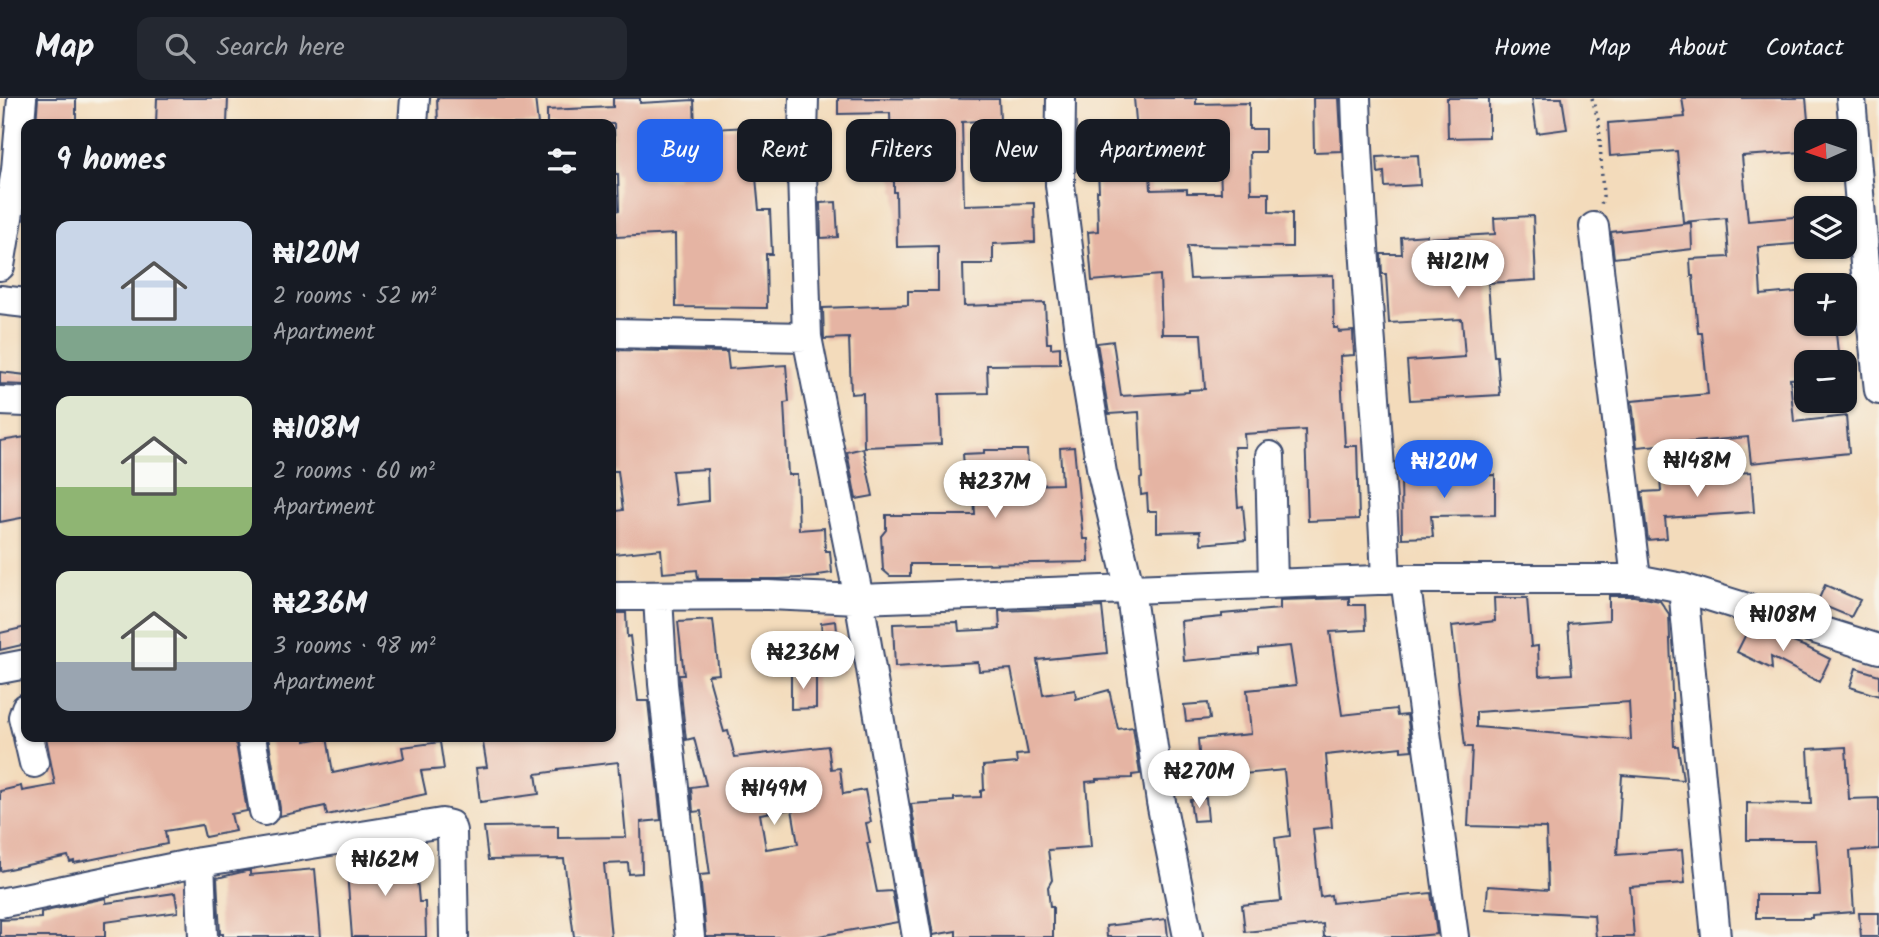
<!DOCTYPE html>
<meta charset="utf-8">
<style>
body{margin:0;font-family:Kalam,sans-serif;background:#242831;color:#f1f3f6;height:100vh;display:flex;flex-direction:column;font-size:26px;white-space:nowrap}
*{box-sizing:border-box;margin:0}
p{font-size:23px;color:#9ea1a6}
.icon{flex:none;width:38px;height:38px;fill:none;stroke:currentColor;stroke-width:2;stroke-linecap:round;stroke-linejoin:round}
.map{position:relative;flex:1;overflow:hidden}
.side{position:absolute;left:21px;top:21px;width:595px;height:623px;display:flex;flex-direction:column;background:#171b24;border-radius:14px;box-shadow:0 2px 5px #0004}
.side>*{flex:none}
.guide{position:absolute;left:637px;top:21px;width:665px;height:63px;display:flex;gap:14px}
.needle{width:46px;rotate:267deg}
.controls{position:absolute;left:1794px;top:21px;display:grid;gap:14px}
.controls a{display:grid;place-items:center;width:63px;height:63px;border-radius:14px;background:#171b24;box-shadow:0 2px 5px #0004;font-size:35px}
.price{position:absolute;translate:-50% -60px;padding:0 16px;border-radius:24px;background:#fff;color:#222;font-size:23px;line-height:46px;filter:drop-shadow(0 2px 4px #0008)}
.price::after{content:'';position:absolute;left:50%;top:42px;width:21px;height:16px;margin-left:-10px;background:inherit;clip-path:polygon(0 0,100% 0,50% 100%)}
.price.active{background:#2563eb;color:#fff}
ul{padding:0;list-style:none}
li{display:flex;align-items:center;gap:21px;height:175px;padding:0 35px}
li span{display:grid;place-items:center;flex:none;width:196px;height:140px;border-radius:14px;color:#555}
li>.icon{margin-inline-start:auto}
span .icon{width:84px;height:84px;fill:#fffc;stroke-width:1}
li b{font-size:30px}
h2{display:flex;justify-content:space-between;align-items:center;height:84px;padding:0 35px;font-size:30px}
.pill{padding:0 24px;border-radius:14px;background:#171b24;box-shadow:0 2px 5px #0004;font-size:24px;line-height:63px}
.pill.active{background:#2563eb;color:#fff}
header{display:flex;align-items:center;gap:42px;box-sizing:border-box;height:98px;padding:0 35px;background:#171b24;border-bottom:2px solid #363941}
header strong{font-size:33px}
nav{display:flex;gap:38px;margin-inline-start:auto;font-size:24px}
.search{width:490px;height:63px;background:#242831;display:flex;align-items:center;gap:18px;box-sizing:border-box;padding:0 24px;border-radius:14px;color:#9ea1a6;font-size:26px}
.map>svg:first-child{display:block}
.building{fill:#e5b4a3;fill-rule:evenodd}
.lines{fill:none;stroke-linecap:round;stroke-linejoin:round}
.minor-casing{stroke:#3b496c;stroke-width:32}
.path{stroke:#3b496c;stroke-width:3.5;stroke-dasharray:2 5;stroke-linecap:butt}
.minor{stroke:#fff;stroke-width:28}
</style>
<header>
<strong>Map</strong>
<div class="search"><svg class="icon" aria-label="search" viewBox="0 0 24 24"><circle cx="10" cy="10" r="6"/><path d="M15 15l6 6"/></svg>Search here</div>
<nav><a>Home</a><a>Map</a><a>About</a><a>Contact</a></nav>
</header>
<div class="map">
<svg width="1879" height="839" viewBox="0 0 1879 839">
<rect width="100%" height="100%" fill="#f7f3e8"/>
<filter id="ink" filterUnits="userSpaceOnUse"><feTurbulence type="fractalNoise" baseFrequency=".0143" numOctaves="2"/><feDisplacementMap in="SourceGraphic" scale="14" xChannelSelector="R" yChannelSelector="G"/><feConvolveMatrix kernelMatrix="1 2 1 2 8 2 1 2 1" color-interpolation-filters="sRGB"/></filter>
<filter id="wash" filterUnits="userSpaceOnUse"><feTurbulence type="fractalNoise" baseFrequency=".00686" numOctaves="4" result="noise"/><feDisplacementMap in="SourceGraphic" scale="28" xChannelSelector="R" yChannelSelector="G"/><feGaussianBlur stdDeviation="1.57" result="paint"/><feColorMatrix in="noise" values="0 0 0 0 0 0 0 0 0 0 0 0 0 0 0 0 0 1.4 0 .05"/><feComposite in="paint" operator="in"/></filter>
<g filter="url(#wash)">
<rect width="100%" height="100%" fill="#f3dbbb"/>
<g id="blocks">
<path class="building" d="M38,0H76V26H36Z
M157,0H228L227,26H156Z
M437,0H535L538,26H438Z
M613,0H640V5L694,2L695,32L766,28L767,46L753,47L759,112H770L772,156H766L767,210L676,209L675,136L616,139L615,113L619,112L618,76H615L614,26H547V12L613,9ZM674,47L677,81L642,82L641,49Z
M838,0L999,1L1000,22L962,24L964,107L1034,105L1035,144L993,146V166H963L964,208L1045,205L1047,245H1051V250L1060,249V266L987,267L988,295L939,296L941,346L864,349L863,295L851,296L849,240L824,241L823,210L908,207V193H938V148L897,149L896,94H894V83H892L890,15L838,16Z
M1134,0H1196V6L1249,5V31H1265V54H1250L1251,95H1269V114L1292,115V149L1187,148L1190,181L1333,177L1334,230H1338L1339,234L1353,233L1354,257L1340,258L1345,348H1357L1359,421L1308,423L1305,332L1244,336L1245,349H1234L1238,409L1243,408L1246,442L1201,446L1200,433L1157,434V413H1148L1147,396L1141,397L1140,381L1142,380L1139,314L1109,316L1097,245L1113,243L1121,298L1189,294V292L1205,291L1201,236H1162L1160,177L1092,183L1088,134L1098,133L1097,93H1099L1096,36L1137,34ZM1161,34L1219,35L1221,95H1187V91L1151,92L1149,58L1163,57Z
M1313,0H1339L1342,53L1314,54Z
M1447,0H1489V39L1448,40Z
M1532,0H1562L1567,31L1537,35Z
M1682,0H1806L1809,33H1806V47L1803,48V54L1742,58L1748,123L1806,118V145L1758,149L1761,197L1806,193V226H1835L1839,264H1806V280L1790,281L1794,324L1846,318L1849,355L1751,365L1748,339L1637,349L1632,303L1708,296L1702,235H1698L1693,178H1691L1690,161L1729,159L1726,120L1683,124L1677,53L1610,58L1608,25L1685,19Z
M1418,57L1420,87L1385,89L1384,74L1378,75L1377,59Z
M836,104L838,139L821,140L820,105Z
M1533,118L1536,182L1488,185L1494,258H1497L1500,297L1410,302L1407,263L1465,259L1462,221L1389,225L1386,176H1382L1381,156H1402L1401,139L1427,137V140L1495,136L1494,120Z
M1691,125L1692,151L1614,160L1611,134Z
M611,252L727,254L729,271L786,267L789,304L784,305L788,377H797L799,432L824,430L825,453H830L832,475L818,477L819,479L779,481H698L697,472L663,475L661,451L614,456L611,414L623,412L618,373H611V298L615,297ZM707,371L708,403L676,407L672,373Z
M0,274L26,277V287L0,286Z
M26,339V419L0,424V343Z
M1074,349L1083,441H1088L1089,464L976,466H910V478H890L883,472L881,438L886,432V417H975L973,379L965,380L963,356L984,355V352H1027L1029,387L1062,386L1060,350Z
M863,350L873,398L856,401L847,354Z
M1751,374L1754,414L1665,420L1667,440L1648,442L1642,394L1661,393L1660,380Z
M1495,377V417L1431,418L1433,439L1402,440L1401,378Z
M1825,487L1860,502L1851,519L1817,505Z
M1609,498H1634L1660,503L1669,516L1674,648H1678L1683,682L1622,677L1617,757L1682,752L1685,785L1630,789L1634,839H1596L1594,817L1486,811L1488,788L1548,792L1546,730L1468,728L1472,649H1465L1452,528L1495,523L1494,500H1527L1531,549L1538,548L1539,578L1572,576L1568,525L1609,522ZM1629,604L1631,642L1476,629V614Z
M1349,500V507H1365L1366,532L1330,534L1342,617L1396,611L1397,618L1407,617L1412,652L1401,653V649L1326,657L1332,729L1313,731L1320,799L1331,797L1332,805L1431,795L1437,836L1405,839H1324L1323,826L1245,834L1242,807L1281,803L1275,740L1290,738L1284,672L1201,680L1198,641L1251,636L1247,592L1296,587L1290,548L1258,551V556L1184,563L1181,523L1222,519V516L1280,511V502Z
M1102,509L1107,555L1037,562L1043,597L1075,592L1076,601L1109,592L1118,631L1133,629L1140,676L1132,677V680L1096,681V683L1086,684L1091,749L1048,752L1052,782L1048,789L1050,809H1053V839H956V833L933,837L911,706L954,703V700L981,699V693L984,692L983,668L1017,665L1016,657L1028,656L1011,571L979,573L978,564L895,569L893,526L958,524L959,533L1000,531L999,513Z
M611,515H626L627,539L630,538L638,603H648L661,722L641,724L642,775L629,776L628,765L604,766L611,839H574L564,761L488,762L484,729L558,728V740L626,739L620,675H619L618,664L558,671V673L536,676L539,696L480,704L476,670L487,669L482,639H611Z
M713,522L719,576L708,577L724,634L728,633L735,659L828,648L831,671L840,670L843,696L865,692L871,724L866,725L870,745H867L877,794L892,793L898,824L813,839H706L700,777L710,776L701,713L693,714L691,689L706,687L694,640L686,642L679,577H684L678,524ZM792,711L798,746L766,751L760,716Z
M836,523L841,574L826,575L821,525Z
M1750,528L1806,549L1830,561L1819,584L1771,559L1772,571L1737,554Z
M26,529V546L0,552V535Z
M1856,570L1879,577V598L1850,589Z
M791,575L816,576V610L791,611Z
M1208,605L1210,621L1186,623L1184,607Z
M46,639H235L247,713L231,716L235,733L205,739L202,727L165,733L167,746L74,765V763L70,764L68,758L0,773V693L21,688L22,693L55,687Z
M268,639H305V643L327,639L333,675L404,660L402,649L440,644L444,671L421,673L426,696L327,717L325,708L280,718V710Z
M1846,649L1849,701L1879,700V751L1850,753L1854,814L1812,817V820H1756V797H1820L1816,742H1747V705L1811,706L1808,651Z
M1206,700L1208,722L1193,723L1190,702Z
M415,757L419,804H425L426,839H352L346,761Z
M315,771L321,839H223V836H220L217,780L246,773H250V777Z
M175,795L178,814L105,824V839H0V822L41,820V814L106,800V805Z
M1859,815H1879V839H1861Z
M1166,821L1168,839H1107L1106,828Z"/>
</g>
</g>
<g filter="url(#ink)">
<use href="#blocks" fill-opacity="0" stroke="#3b496c" stroke-width="2"/>
<g class="lines">
<g class="minor-casing">
<path id="minor" d="M804,0L802,74L807,239L859,501L917,839
M1061,0L1060,87L1081,250L1102,375L1130,492L1161,704L1188,839
M1356,0C1361,161 1380,321 1386,482
M1851,0L1865,166L1879,292
M413,26L415,0
M1594,129L1636,481
M0,168L16,72L22,0
M0,202L26,205
M611,235L807,239
M0,303L26,304
M1270,358L1273,486
M1405,481L1454,839
M1683,490L1716,839
M611,498L768,497L859,501L1405,481H1636L1683,490L1879,551
M658,499L663,586L690,839
M0,571L26,566
M26,610L23,619L26,631
M28,639L34,665
M251,639L264,713
M200,764L203,839
M0,805L200,764L442,725L450,727L452,733L454,839"/>
</g>
<path class="path" d="M1592,0L1599,25L1603,98L1601,107"/>
<use href="#minor" class="minor"/>
</g>
</g>
</svg>
<div class="controls">
<a><svg class="needle" viewBox="-14 -14 28 28"><path d="M0-13l5 13h-10z" fill="#e53935"/><path d="M0 13l5-13h-10z" fill="#9ea1a6"/></svg></a>
<a><svg class="icon" aria-label="layers" viewBox="0 0 24 24"><path d="M12 4l9 5-9 5-9-5zM3 14l9 5 9-5"/></svg></a>
<a>+</a>
<a>−</a>
</div>
<b class="price" style="left:1458px;top:202px">₦121M</b>
<b class="price" style="left:1697px;top:401px">₦148M</b>
<b class="price active" style="left:1444px;top:402px">₦120M</b>
<b class="price" style="left:995px;top:422px">₦237M</b>
<b class="price" style="left:1783px;top:555px">₦108M</b>
<b class="price" style="left:803px;top:593px">₦236M</b>
<b class="price" style="left:1199px;top:712px">₦270M</b>
<b class="price" style="left:774px;top:729px">₦149M</b>
<b class="price" style="left:385px;top:800px">₦162M</b>
<div class="guide">
<a class="pill active">Buy</a>
<a class="pill">Rent</a>
<a class="pill">Filters</a>
<a class="pill">New</a>
<a class="pill">Apartment</a>
</div>
<section class="side">
<h2>9 homes<svg class="icon" aria-label="filters" viewBox="0 0 24 24"><path d="M4 7h16M4 17h16"/><circle cx="9" cy="7" r="2"/><circle cx="15" cy="17" r="2"/></svg></h2>
<ul>
<li><span style="background:linear-gradient(#c9d6e8 75%,#7fa58c 0)"><svg class="icon" aria-label="home" viewBox="0 0 24 24"><path d="M3 11l9-7 9 7M6 9v11h12V9"/></svg></span><div><b>₦120M</b><p>2 rooms · 52 m²</p><p>Apartment</p></div></li>
<li><span style="background:linear-gradient(#dfe7d0 65%,#8fb573 0)"><svg class="icon" aria-label="home" viewBox="0 0 24 24"><path d="M3 11l9-7 9 7M6 9v11h12V9"/></svg></span><div><b>₦108M</b><p>2 rooms · 60 m²</p><p>Apartment</p></div></li>
<li><span style="background:linear-gradient(#dfe7d0 65%,#9aa5b1 0)"><svg class="icon" aria-label="home" viewBox="0 0 24 24"><path d="M3 11l9-7 9 7M6 9v11h12V9"/></svg></span><div><b>₦236M</b><p>3 rooms · 98 m²</p><p>Apartment</p></div></li>
</ul>
</section>
</div>
